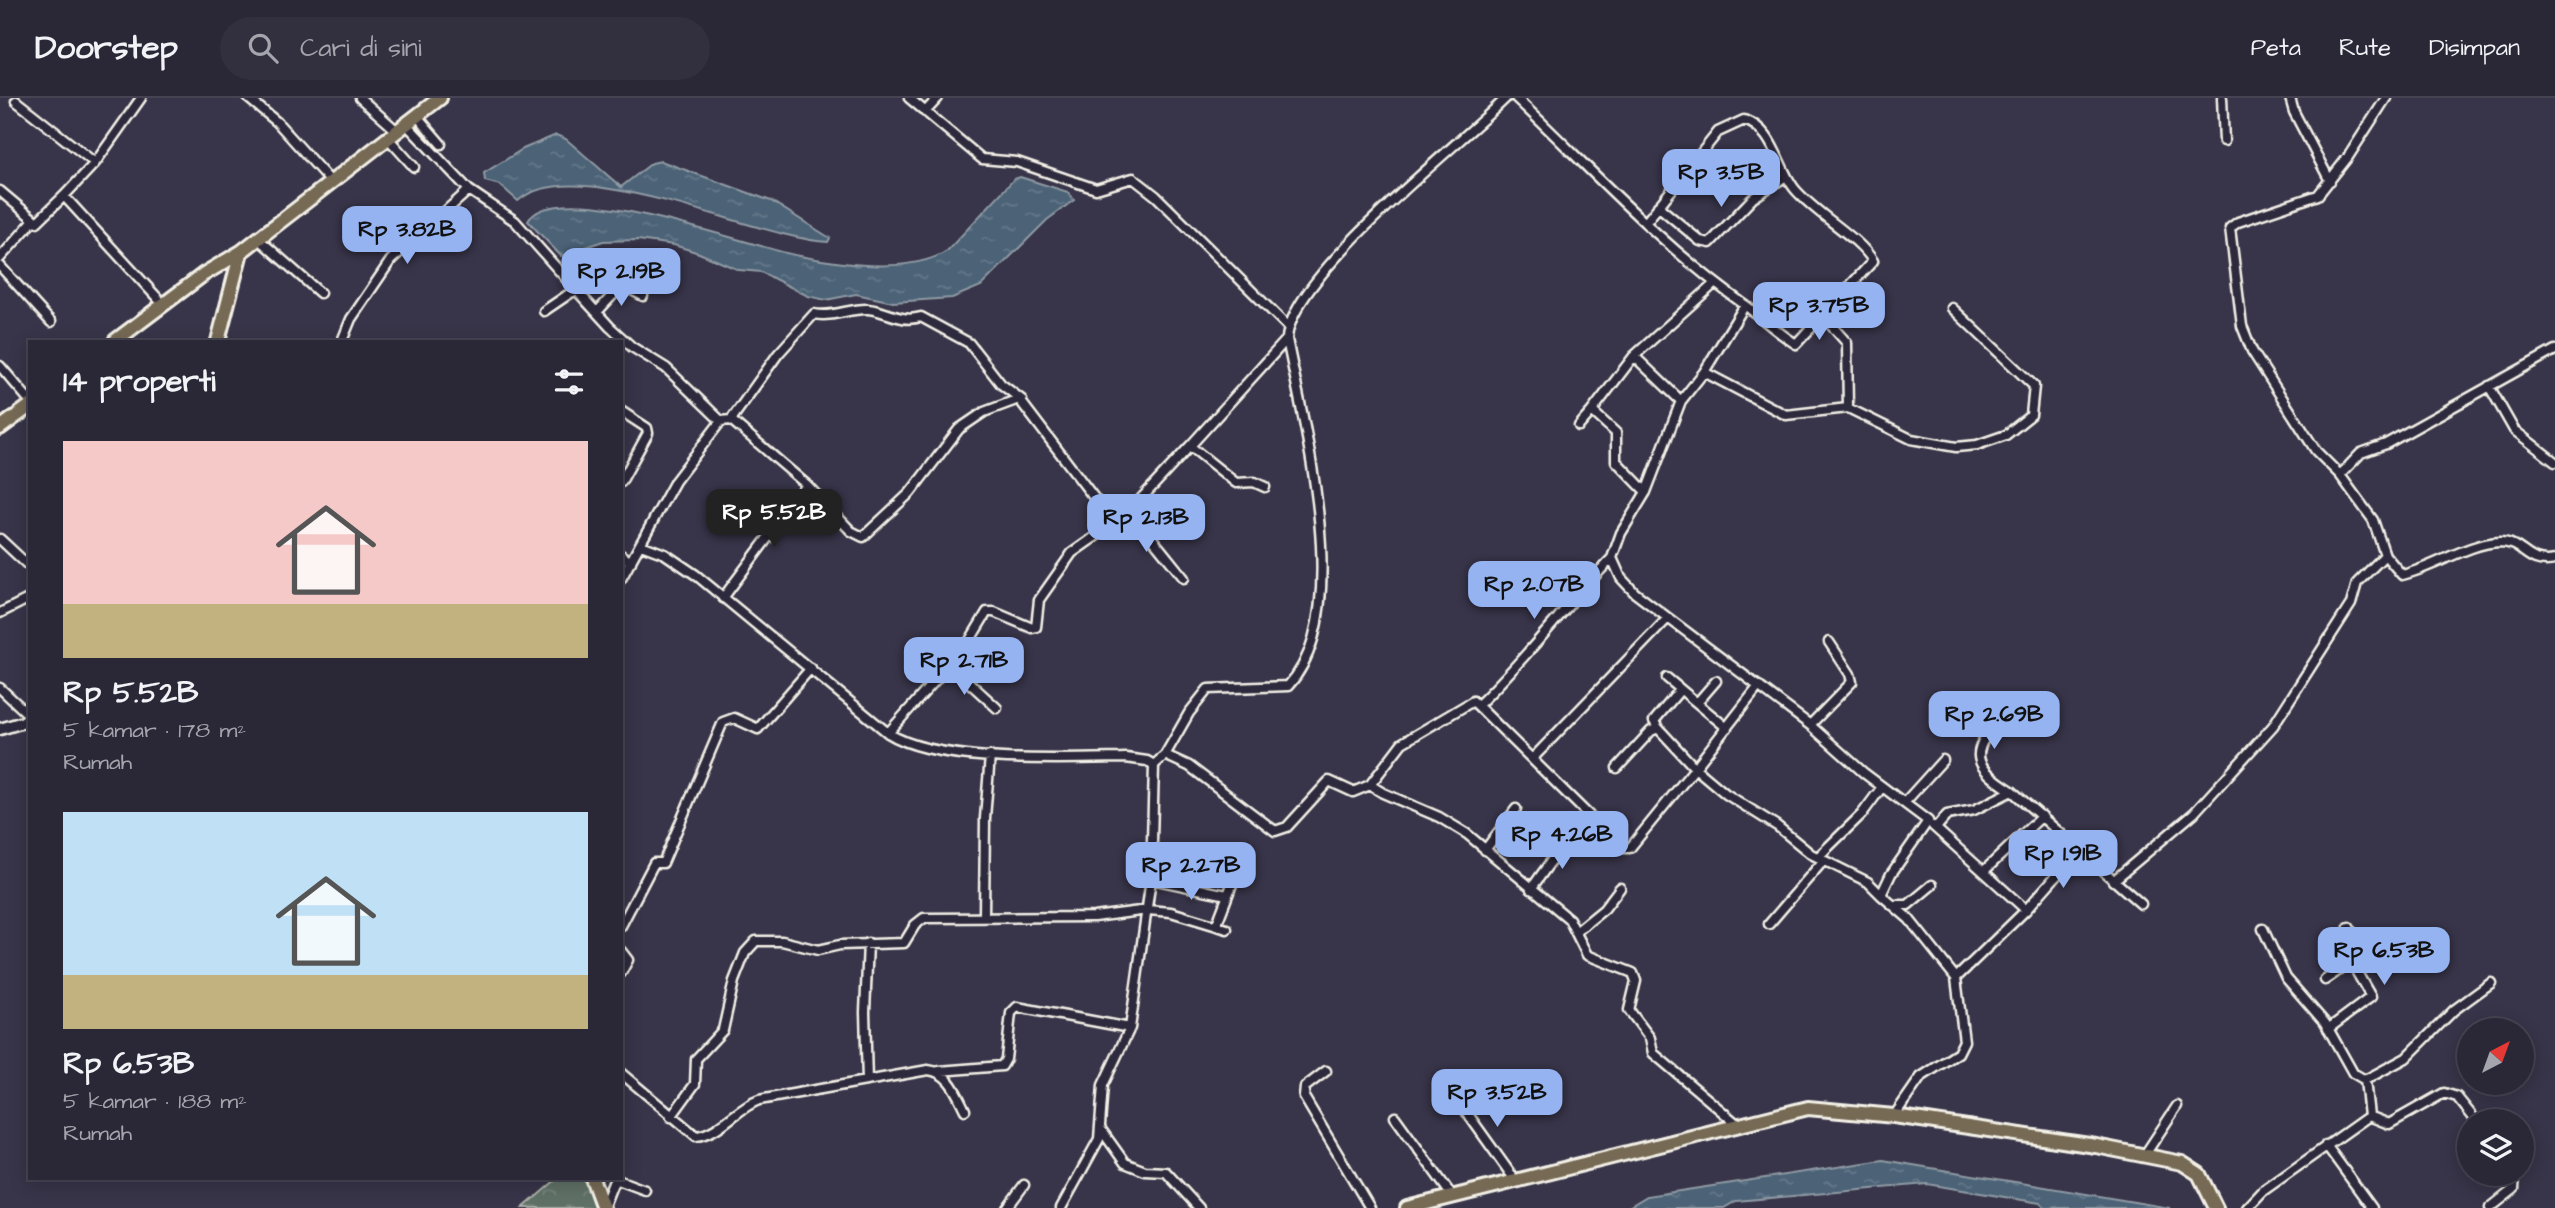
<!DOCTYPE html>
<html lang="id">
<meta charset="utf-8">
<style>
body{margin:0;font-family:"Architects Daughter",sans-serif;background:#322f3f;color:#f1f3f6;height:100vh;display:flex;flex-direction:column;font-size:26px;white-space:nowrap}
*{box-sizing:border-box;margin:0}
p{font-size:23px;color:#a5a5ad}
.icon{flex:none;width:38px;height:38px;fill:none;stroke:currentColor;stroke-width:2;stroke-linecap:round;stroke-linejoin:round}
.map{position:relative;flex:1;overflow:hidden}
.panel{position:absolute;left:28px;top:242px;width:595px;height:840px;display:flex;flex-direction:column;background:#2a2737;border-radius:0px;box-shadow:0 4px 18px #0003,0 0 0 2px #464452}
.panel>*{flex:none}
.needle{width:46px;rotate:41deg}
.controls{position:absolute;left:2457px;top:920px;display:grid;gap:14px}
.controls a{display:grid;place-items:center;width:77px;height:77px;border-radius:50%;background:#2a2737;box-shadow:0 4px 18px #0003,0 0 0 2px #464452;font-size:35px}
.price{position:absolute;translate:-50% -60px;padding:0 16px;border-radius:14px;background:#95b2f1;color:#111;font-size:23px;line-height:46px;filter:drop-shadow(0 2px 4px #0008)}
.price::after{content:'';position:absolute;left:50%;top:42px;width:21px;height:16px;margin-left:-10px;background:inherit;clip-path:polygon(0 0,100% 0,50% 100%)}
.price.active{background:#222;color:#fff}
ul{padding:0;list-style:none}
li{display:grid;align-content:center;gap:14px;height:371px;padding:0 35px}
li span{display:grid;place-items:center;height:217px;border-radius:0px;color:#555}
li>.icon{margin-inline-start:auto}
span .icon{width:126px;height:126px;fill:#fffc;stroke-width:1}
li b{font-size:30px}
h2{display:flex;justify-content:space-between;align-items:center;height:84px;padding:0 35px;font-size:30px}
header{display:flex;align-items:center;gap:42px;box-sizing:border-box;height:98px;padding:0 35px;background:#2a2737;border-bottom:2px solid #464452}
header strong{font-size:33px}
nav{display:flex;gap:38px;margin-inline-start:auto;font-size:24px}
.search{width:490px;height:63px;background:#322f3f;display:flex;align-items:center;gap:18px;box-sizing:border-box;padding:0 24px;border-radius:38px;color:#a5a5ad;font-size:26px}
.map>svg:first-child{display:block}
.forest{fill:url(#forest-crowns);stroke:#aab0a7;stroke-width:2}
.water{fill:url(#water-ripples);stroke:#8f9ba4;stroke-width:2}
.lines{fill:none;stroke-linecap:round;stroke-linejoin:round}
.minor-casing{stroke:#f4f1e8;stroke-width:13}
.tertiary-casing{stroke:#f4f1e8;stroke-width:15}
.primary-casing{stroke:#f4f1e8;stroke-width:18}
.minor{stroke:#2f2a3d;stroke-width:8}
.tertiary{stroke:#2f2a3d;stroke-width:10}
.primary{stroke:#766a55;stroke-width:12}
</style>
<header>
<strong>Doorstep</strong>
<div class="search"><svg class="icon" aria-label="search" viewBox="0 0 24 24"><circle cx="10" cy="10" r="6"/><path d="M15 15l6 6"/></svg>Cari di sini</div>
<nav><a>Peta</a><a>Rute</a><a>Disimpan</a></nav>
</header>
<div class="map">
<svg width="2555" height="1110" viewBox="0 0 2555 1110">
<defs>
<pattern id="forest-crowns" width="20" height="18" patternUnits="userSpaceOnUse" patternTransform="scale(1.75)"><rect width="20" height="18" fill="#5f6f66"/><path d="M2 6a3 3 0 1 1 6 0M12 15a3 3 0 1 1 6 0" fill="none" stroke="#77847c"/></pattern>
<pattern id="water-ripples" width="26" height="14" patternUnits="userSpaceOnUse" patternTransform="scale(1.75)"><rect width="26" height="14" fill="#4c6277"/><path d="M2 4q2-2 4 0t4 0M15 11q2-2 4 0t4 0" fill="none" stroke="#66798a"/></pattern>
</defs>
<rect width="100%" height="100%" fill="#383449"/>
<filter id="ink" filterUnits="userSpaceOnUse"><feTurbulence type="fractalNoise" baseFrequency=".0143" numOctaves="2"/><feDisplacementMap in="SourceGraphic" scale="14" xChannelSelector="R" yChannelSelector="G"/><feConvolveMatrix kernelMatrix="1 2 1 2 8 2 1 2 1" color-interpolation-filters="sRGB"/></filter>
<g filter="url(#ink)">
<path class="forest" d="M558,1080H584L595,1110H523Z"/>
<path class="water" d="M556,37L566,41L621,89L652,65L661,63L771,103L830,140L828,144C755,140 575,53 518,103L500,87L485,83L484,75L523,51Z
M1020,79L1068,94L1074,102L1047,122L981,188L952,200L893,204L856,196L826,202L808,198L761,174L739,172L699,155L674,147L638,142L603,143L561,158L528,123C555,76 749,148 795,157C838,166 908,177 947,153L1014,81Z
M1883,1062L2170,1110H2045L2040,1105L1927,1086L1736,1103L1724,1110H1627L1647,1098Z"/>
<g class="lines">
<g class="minor-casing">
<path id="minor" d="M141,0L95,65L64,98L163,206
M248,0L277,24L331,84
M360,0L396,32
M909,0L982,61L1017,64L1096,91L1133,80L1156,98L1288,229
M1516,0C1591,71 1661,148 1745,207C1762,220 1778,235 1796,246L1873,163C1858,138 1815,116 1794,90C1777,68 1774,31 1744,22L1718,34L1646,124
M2222,0L2224,43
M2290,0L2294,14L2330,83
M2386,0L2348,59L2318,97L2238,124L2230,130L2242,228L2252,253L2316,353L2340,377L2373,422L2385,457L2402,477C2434,470 2467,445 2500,444C2524,444 2526,468 2555,462
M16,3L95,65
M925,14L938,0
M417,18L441,46
M406,26L469,92L515,123L578,194
M387,39L414,69
M0,93L37,124L64,98
M1658,108L1700,143L1710,145L1753,100L1786,78
M262,138V144L320,195
M0,160L33,123
M0,168L51,224
M1745,207L1704,274L1681,303L1646,394L1621,435L1612,460L1621,480L1635,495L1810,627L1864,675L1928,723L1891,776L1881,797L1909,821L1956,880L1964,943L1958,955L1921,979L1894,1018
M544,213L572,194H578L610,229L632,249L666,270L721,323
M597,214L622,187L643,198
M1822,217L1847,245L1848,310
M342,243L351,221L391,162L469,92
M1634,258L1681,303
M0,268L30,303
M1704,274L1786,317L1848,310L1911,341L1956,349L1977,347L2006,337L2031,317L2034,288L1952,210
M2489,288L2514,332L2555,364
M621,313L647,330L648,335L621,384
M731,322L778,256L814,216C833,220 850,210 868,211C888,213 900,225 921,219L969,245L1001,286L1022,302
M1579,328L1592,313
M1190,348L1287,241
M2340,377L2361,355L2386,346L2555,252
M1646,394L1616,363V335L1592,313L1634,258L1713,187
M1126,417L1151,439L1184,480
M0,441L30,469
M641,447L665,456L696,477L888,635C938,667 1065,661 1126,660L1147,663L1154,667
M621,457L631,464
M621,481L675,383L721,323L731,322L807,387
M723,500L807,387L851,433L863,439L910,395L959,331L984,314L1019,301L1114,426
M0,515L30,500
M950,567L997,610
M1667,580L1727,630
M0,590L30,618
M1697,605L1716,583
M1478,607C1526,561 1565,508 1612,460
M2006,610C1976,651 1962,662 2012,693
M1810,627L1852,584L1850,576L1829,544
M1658,630L1654,623L1680,592
M888,635L967,547L987,514H994L1032,530L1036,529L1039,502L1072,455L1126,417L1190,348L1236,385L1254,384L1265,389
M1165,657L1189,668L1275,733L1287,729L1329,683L1353,694L1370,687L1383,695L1439,719L1467,736L1569,821L1587,857L1633,875L1636,883L1629,912L1650,940L1653,955L1737,1026
M1533,660L1667,521
M1617,670L1651,633L1658,630L1695,670L1759,588
M1370,687L1402,645L1473,603L1622,750H1630L1695,670L1726,696L1777,728L1811,756L1868,784L1881,797
M1905,704L1943,662
M1933,728L2026,812L1956,880
M1936,730L1947,717L1974,712L2012,693L2141,806
M1485,752L1516,711
M1818,759L1862,716L1882,689
M1984,773L2042,718
M1151,781L1227,797
M2113,783L2194,715L2273,628L2351,506L2357,485L2385,457
M1531,791L1569,738
M1892,807H1908L1932,787
M2026,812L2079,752
M984,819L985,720L990,658
M1769,826L1824,762
M621,828L654,765H663L723,624L734,620L758,631L811,570
M1216,828L1233,784
M2263,831L2286,880L2325,925L2353,975L2365,982
M1577,833L1604,811L1620,790
M621,853L628,862L621,875
M2325,882L2351,864
M2328,931L2371,899L2351,864L2362,854L2349,829
M939,973L1002,968L1006,961L1011,915L1017,909L1130,930
M1326,973L1305,989L1304,999L1370,1110
M621,975L696,1038C719,1036 737,1010 759,1002L928,972C949,974 956,994 965,1012
M867,983L865,914L868,845
M1455,998L1515,1082
M2369,1018L2389,1026L2444,995L2457,999L2477,1024
M671,1019L695,986L696,961L723,932L734,883L745,855L756,843H782L818,852L840,847L904,845L915,827L924,820L1094,819L1148,812L1171,814L1227,831
M1395,1019L1452,1098
M1100,1030L1125,1065L1145,1073L1166,1074L1199,1110
M2326,1047L2372,1110
M2144,1058L2177,1008
M603,1110L613,1085L618,1082L645,1092
M1007,1110L1024,1087
M1061,1110L1099,1041L1103,987L1130,930L1151,781L1154,667L1165,657L1189,615L1208,591L1288,588C1355,516 1304,330 1287,241C1290,178 1457,49 1506,0
M2247,1110L2263,1093L2369,1018L2365,982L2406,960L2454,912L2491,885
M2490,1110L2514,1091L2515,1076"/>
</g>
<g class="tertiary-casing">
<path id="tertiary" d="M0,631L30,622"/>
</g>
<g class="primary-casing">
<path id="primary" d="M115,243L204,176L241,154
M218,243L241,154L440,0
M0,330L30,308
M592,1080L603,1110
M1407,1110L1808,1010L1894,1018L2096,1048L2182,1065L2199,1076L2216,1110"/>
</g>
<use href="#minor" class="minor"/>
<use href="#tertiary" class="tertiary"/>
<use href="#primary" class="primary"/>
</g>
</g>
</svg>
<div class="controls">
<a><svg class="needle" viewBox="-14 -14 28 28"><path d="M0-13l5 13h-10z" fill="#e53935"/><path d="M0 13l5-13h-10z" fill="#a5a5ad"/></svg></a>
<a><svg class="icon" aria-label="layers" viewBox="0 0 24 24"><path d="M12 4l9 5-9 5-9-5zM3 14l9 5 9-5"/></svg></a>
</div>
<b class="price" style="left:1721px;top:111px">Rp 3.5B</b>
<b class="price" style="left:407px;top:168px">Rp 3.82B</b>
<b class="price" style="left:621px;top:210px">Rp 2.19B</b>
<b class="price" style="left:1819px;top:244px">Rp 3.75B</b>
<b class="price active" style="left:774px;top:451px">Rp 5.52B</b>
<b class="price" style="left:1146px;top:456px">Rp 2.13B</b>
<b class="price" style="left:1534px;top:523px">Rp 2.07B</b>
<b class="price" style="left:964px;top:599px">Rp 2.71B</b>
<b class="price" style="left:1994px;top:653px">Rp 2.69B</b>
<b class="price" style="left:1562px;top:773px">Rp 4.26B</b>
<b class="price" style="left:2063px;top:792px">Rp 1.91B</b>
<b class="price" style="left:1191px;top:804px">Rp 2.27B</b>
<b class="price" style="left:2384px;top:889px">Rp 6.53B</b>
<b class="price" style="left:1497px;top:1031px">Rp 3.52B</b>
<section class="panel">
<h2>14 properti<svg class="icon" aria-label="filters" viewBox="0 0 24 24"><path d="M4 7h16M4 17h16"/><circle cx="9" cy="7" r="2"/><circle cx="15" cy="17" r="2"/></svg></h2>
<ul>
<li><span style="background:linear-gradient(#f6c9c9 75%,#c2b280 0)"><svg class="icon" aria-label="home" viewBox="0 0 24 24"><path d="M3 11l9-7 9 7M6 9v11h12V9"/></svg></span><div><b>Rp 5.52B</b><p>5 kamar · 178 m²</p><p>Rumah</p></div></li>
<li><span style="background:linear-gradient(#bfe0f5 75%,#c2b280 0)"><svg class="icon" aria-label="home" viewBox="0 0 24 24"><path d="M3 11l9-7 9 7M6 9v11h12V9"/></svg></span><div><b>Rp 6.53B</b><p>5 kamar · 188 m²</p><p>Rumah</p></div></li>
</ul>
</section>
</div>
